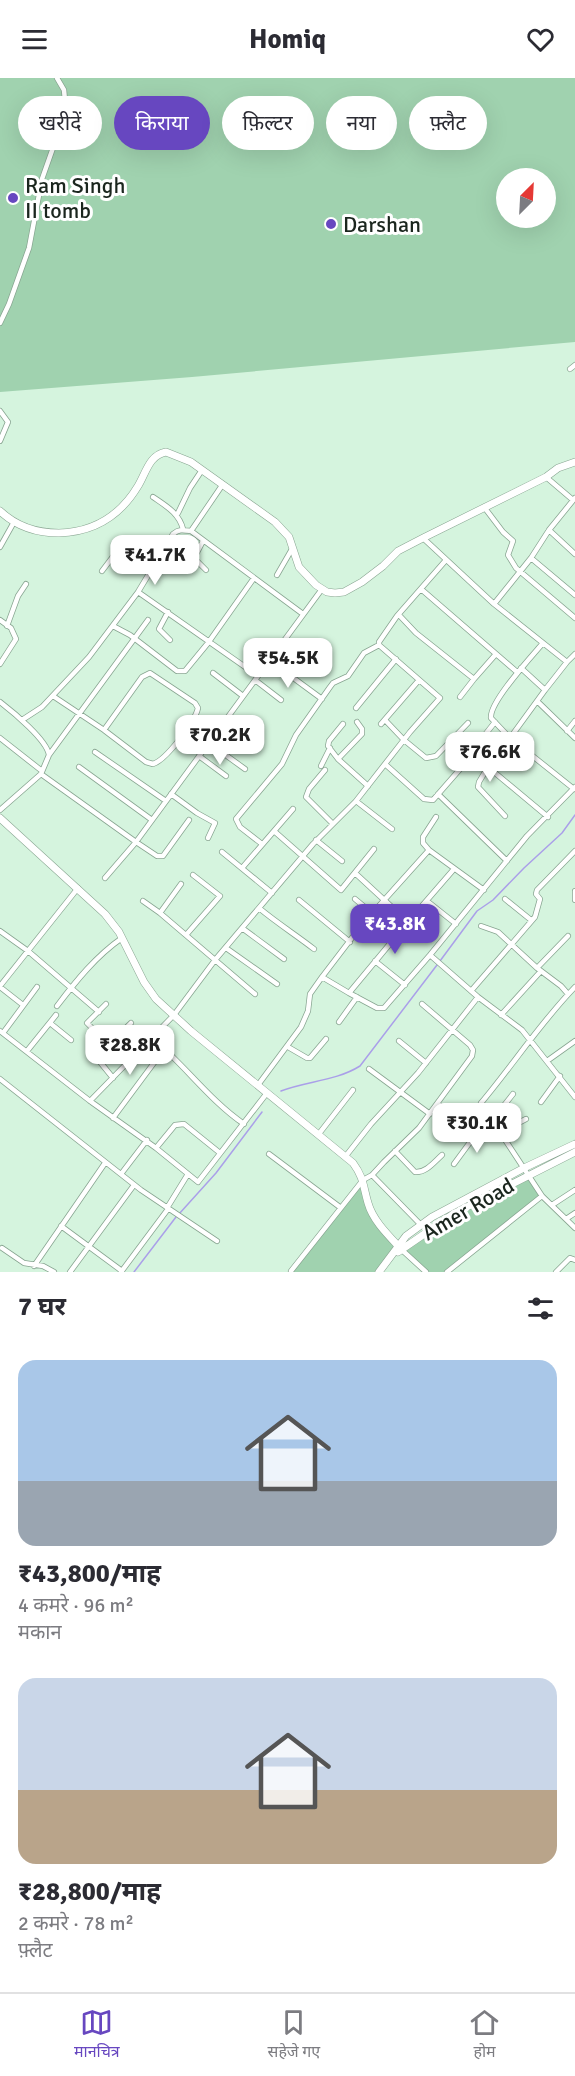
<!DOCTYPE html>
<html lang="hi">
<meta charset="utf-8">
<style>
body{margin:0;font-family:Signika,"Noto Sans Devanagari",sans-serif;background:#f7f7f7;color:#2b2b33;height:100vh;display:flex;flex-direction:column;font-size:22px;white-space:nowrap}
*{box-sizing:border-box;margin:0}
p{font-size:20px;color:#7c7c81}
.icon{flex:none;width:33px;height:33px;fill:none;stroke:currentColor;stroke-width:2;stroke-linecap:round;stroke-linejoin:round}
.map{position:relative;height:1194px;overflow:hidden}
.side{display:flex;flex-direction:column;background:#fff;flex:1}
.side>*{flex:none}
.hud{position:absolute;left:18px;top:18px;width:540px;height:54px;display:flex;gap:12px}
.needle{width:39px;rotate:24deg}
.controls{position:absolute;left:496px;top:90px;display:grid;gap:12px}
.controls a{display:grid;place-items:center;width:60px;height:60px;border-radius:50%;background:#fff;box-shadow:0 6px 24px #0002;font-size:30px}
.price{position:absolute;translate:-50% -51px;padding:0 14px;border-radius:12px;background:#fff;color:#222;font-size:20px;line-height:39px;filter:drop-shadow(0 2px 3px #0008)}
.price::after{content:'';position:absolute;left:50%;top:36px;width:18px;height:14px;margin-left:-9px;background:inherit;clip-path:polygon(0 0,100% 0,50% 100%)}
.price.on{background:#6747c0;color:#fff}
ul{padding:0;list-style:none}
li{display:grid;align-content:center;gap:12px;height:318px;padding:0 18px}
li span{display:grid;place-items:center;height:186px;border-radius:18px;color:#555}
li>.icon{margin-inline-start:auto}
span .icon{width:108px;height:108px;fill:#fffc;stroke-width:1}
li b{font-size:26px}
h2{display:flex;justify-content:space-between;align-items:center;height:72px;padding:0 18px;font-size:26px}
.pill{padding:0 21px;border-radius:27px;background:#fff;box-shadow:0 6px 24px #0002;font-size:21px;line-height:54px}
.pill.on{background:#6747c0;color:#fff}
header{display:flex;justify-content:space-between;align-items:center;height:78px;padding:0 18px;background:#fff;font-size:27px;font-weight:700}
.menu{display:flex;justify-content:space-around;align-items:center;height:84px;border-top:2px solid #e1e1e2;background:#fff;font-size:16px;color:#7c7c81}
.menu a{display:grid;justify-items:center;gap:3px}
.menu .on{color:#6747c0}
.map>svg:first-child{display:block}
.green{fill:#a0d2af;fill-rule:evenodd}
.lines{fill:none;stroke-linecap:round;stroke-linejoin:round}
.stream{stroke:#aa9fe9;stroke-width:1.5}
.street-casing{stroke:#88a591;stroke-width:6}
.secondary-casing{stroke:#88a591;stroke-width:8}
.street{stroke:#fff;stroke-width:4.5}
.secondary{stroke:#fff;stroke-width:7}
.poi-dot{fill:#6747c0;stroke:#fff;stroke-width:2}
.labels{text-anchor:middle;dominant-baseline:central;stroke-width:6;stroke-linejoin:round;paint-order:stroke}
.poi-label{font-size:22px;fill:#1b261e;stroke:#fff;text-anchor:start}
.street-label{font-size:22px;fill:#1b261e;stroke:#fff}
</style>
<header><svg class="icon" aria-label="menu" viewBox="0 0 24 24"><path d="M4 6h16M4 12h16M4 18h16"/></svg>Homiq<svg class="icon" aria-label="heart" viewBox="0 0 24 24"><path d="M12 20l-8-8c-3-5 5-10 8-4 3-6 11-1 8 4z"/></svg></header>
<div class="map">
<svg width="575" height="1194" viewBox="0 0 575 1194">
<rect width="100%" height="100%" fill="#d5f4de"/>
<path class="green" d="M0,0H575V264L192,299L0,314ZM507,100H546V140H507Z
M528,1099L540,1117L445,1194H428L406,1173V1170L455,1137Z
M362,1107L387,1161L396,1171L376,1194H292Z"/>
<g class="lines">
<path class="stream" d="M440,883L477,833L493,822L524,790L562,755L575,737
M281,1013C307,1003 336,1003 360,988L437,887
M179,1136L216,1095L262,1034
M134,1194L176,1139"/>
<g class="street-casing">
<path id="street" d="M0,245L9,226L29,170L42,101L66,33L64,12L57,0
M570,291L575,287
M0,333L8,344L0,363
M546,399L573,422
M153,419C166,428 179,435 183,451
M575,420L549,452L531,480L575,517
M484,429L503,454L513,463L508,477L516,490L575,540
M178,435L190,410L202,392
M549,452L575,476
M191,453L223,406
M423,460L494,526L567,584L545,612L521,590
M203,463L194,480L206,492
M0,469L14,444
M102,493L127,460L160,478
M277,497L292,471
M421,511L517,594
M138,514L258,598
M494,526L531,480
M168,534L159,551L170,562
M399,537L416,555L474,601L496,576
M0,542L11,550L16,561L0,586
M7,548L18,518L26,506
M113,548L130,557L177,593H185L208,565L254,500
M543,565C532,578 489,624 491,640L510,660L545,612
M269,582L322,621
M567,584L575,576
M213,595L243,618
M255,602L281,622
M53,618L104,652L142,599L150,595L195,625L198,630C195,644 166,682 153,686L146,684L104,652
M460,619L474,601
M537,623L575,660
M0,624C13,634 47,662 49,677L41,696L0,732
M356,630L396,581
M22,642L42,629L89,579L138,514L173,456C179,451 183,452 191,453L303,536
M385,642L404,662L426,680L436,678L468,645
M343,646L329,663L328,668L338,681L368,708
M381,646L419,602
M567,653L575,643
M484,658L495,644
M0,660L42,693
M209,665L245,691
M95,674L166,723
M475,674L488,662
M49,677L148,542
M199,678L226,698
M338,681L362,656V651L357,644
M385,686L424,721L433,722L475,674L488,689L479,704L478,709L505,738
M321,688L330,670
M79,689L152,742
M325,692L309,711L306,719L333,746
M41,696L136,764L322,511
M171,716L197,735L215,745L208,760
M438,716L507,783
M356,723L392,751
M436,739L423,759V765L429,772L484,812
M548,739L488,689L510,660L574,711
M274,753L341,812L374,771
M316,762L342,783
M262,766L240,749L236,741L282,686L296,657L330,609L333,605L348,598L364,575L379,567
M222,774L272,815
M242,790L293,731
M355,795L408,844L349,915L377,930H384L430,877L527,758L575,709
M105,800L136,764L157,778H163L189,742
M575,813V822
M355,821L373,836
M505,821L531,842
M299,822L350,864
M143,823L160,835L255,916
M427,823L456,846
M259,830C277,845 296,857 314,871
M160,835L181,806
M408,844L454,791
M481,848L498,854L537,890L561,908L568,916
M242,850L284,881
M0,853L28,873L99,934
M186,857L220,818L193,797
M226,870L277,906
M430,877L478,919L522,952L575,1019
M375,883L405,907
M537,890L568,858
M0,908L78,810
M0,909L23,927
M471,913L535,839L540,821L536,816L537,812L575,773
M349,915L322,899L361,848L429,772
M106,926L87,945L109,967
M57,928C76,903 96,878 122,860
M501,937L541,893
M339,944L357,919
M50,945L71,962
M0,953L90,1023L156,1070L175,1047L184,1046L220,1075
M3,955L37,909
M152,960C185,987 209,1022 244,1046
M399,963L426,985
M288,969L307,980H310L326,961
M27,973L56,937
M547,983L575,963
M369,991L430,1036
M113,1000L96,979L131,945
M0,1001L141,1112L217,1163
M258,1007L301,949L308,933L310,916L322,899
M90,1023L174,937L215,882L313,766L356,723L410,654L440,620L379,567V564L397,538L446,482
M541,1024L560,998
M481,1025C513,987 540,945 575,909
M438,1026L466,1051L472,1054L490,1049L498,1051L542,1118L575,1150
M113,1040L165,970
M490,1049L498,1035L513,1016
M501,1054L526,1041
M318,1057L353,1012
M156,1070L198,1104L267,1015
M395,1073L415,1094C426,1095 434,1084 442,1077
M269,1076L341,1130
M345,1079L371,1046L418,995L478,919
M454,1086L479,1052
M121,1096L147,1062
M372,1097L421,1147
M552,1127L575,1112
M167,1130L188,1096
M566,1141L575,1135
M61,1148L122,1193
M2,1170L24,1185L43,1188L54,1194
M402,1172L426,1194
M34,1188L105,1085
M291,1193L363,1102L372,1097L384,1084L419,1050L472,978L473,972L470,967L422,926
M70,1194L134,1107
M121,1194L168,1131
M447,1194L542,1118
M556,1194L570,1180L575,1182"/>
</g>
<g class="secondary-casing">
<path id="secondary" d="M0,433C16,448 36,455 59,455C94,454 120,438 138,408C146,395 149,377 166,374L191,384L275,444L289,459L299,489L316,507L327,514L335,515L344,514L362,504L383,488L398,473L423,460L546,399L558,390L575,384
M0,740L105,836L119,854L144,904L156,921L191,953L353,1085C364,1100 363,1108 368,1125C373,1143 389,1158 402,1172
M398,1174L455,1135L575,1074
M379,1194L406,1158L432,1139L524,1090L575,1066"/>
</g>
<use href="#street" class="street"/>
<use href="#secondary" class="secondary"/>
</g>
<g class="poi-dot">
<circle cx="13" cy="120" r="6"/>
<circle cx="331" cy="146" r="6"/>
</g>
<g class="labels">
<g class="poi-label">
<text x="25" y="107">Ram Singh<tspan x="25" dy="25">II tomb</tspan></text>
<text x="343" y="146">Darshan</text>
</g>
<g class="street-label">
<text transform="translate(468 1131) rotate(-30)">Amer Road</text>
</g>
</g>
</svg>
<div class="controls">
<a><svg class="needle" viewBox="-14 -14 28 28"><path d="M0-13l5 13h-10z" fill="#e53935"/><path d="M0 13l5-13h-10z" fill="#7c7c81"/></svg></a>
</div>
<b class="price" style="left:155px;top:508px">₹41.7K</b>
<b class="price" style="left:288px;top:611px">₹54.5K</b>
<b class="price" style="left:220px;top:688px">₹70.2K</b>
<b class="price" style="left:490px;top:705px">₹76.6K</b>
<b class="price on" style="left:395px;top:877px">₹43.8K</b>
<b class="price" style="left:130px;top:998px">₹28.8K</b>
<b class="price" style="left:477px;top:1076px">₹30.1K</b>
<div class="hud">
<a class="pill">खरीदें</a>
<a class="pill on">किराया</a>
<a class="pill">फ़िल्टर</a>
<a class="pill">नया</a>
<a class="pill">फ़्लैट</a>
</div>
</div>
<section class="side">
<h2>7 घर<svg class="icon" aria-label="filters" viewBox="0 0 24 24"><path d="M4 7h16M4 17h16"/><circle cx="9" cy="7" r="2"/><circle cx="15" cy="17" r="2"/></svg></h2>
<ul>
<li><span style="background:linear-gradient(#a9c7e8 65%,#9aa5b1 0)"><svg class="icon" aria-label="home" viewBox="0 0 24 24"><path d="M3 11l9-7 9 7M6 9v11h12V9"/></svg></span><div><b>₹43,800/माह</b><p>4 कमरे · 96 m²</p><p>मकान</p></div></li>
<li><span style="background:linear-gradient(#c9d6e8 60%,#b9a48a 0)"><svg class="icon" aria-label="home" viewBox="0 0 24 24"><path d="M3 11l9-7 9 7M6 9v11h12V9"/></svg></span><div><b>₹28,800/माह</b><p>2 कमरे · 78 m²</p><p>फ़्लैट</p></div></li>
</ul>
</section>
<nav class="menu">
<a class="on"><svg class="icon" aria-label="map" viewBox="0 0 24 24"><path d="M3 6l6-2 6 2 6-2v14l-6 2-6-2-6 2zM9 4v14M15 6v14"/></svg>मानचित्र</a>
<a><svg class="icon" aria-label="saved" viewBox="0 0 24 24"><path d="M7 4h10v16l-5-4-5 4z"/></svg>सहेजे गए</a>
<a><svg class="icon" aria-label="home" viewBox="0 0 24 24"><path d="M3 11l9-7 9 7M6 9v11h12V9"/></svg>होम</a>
</nav>
